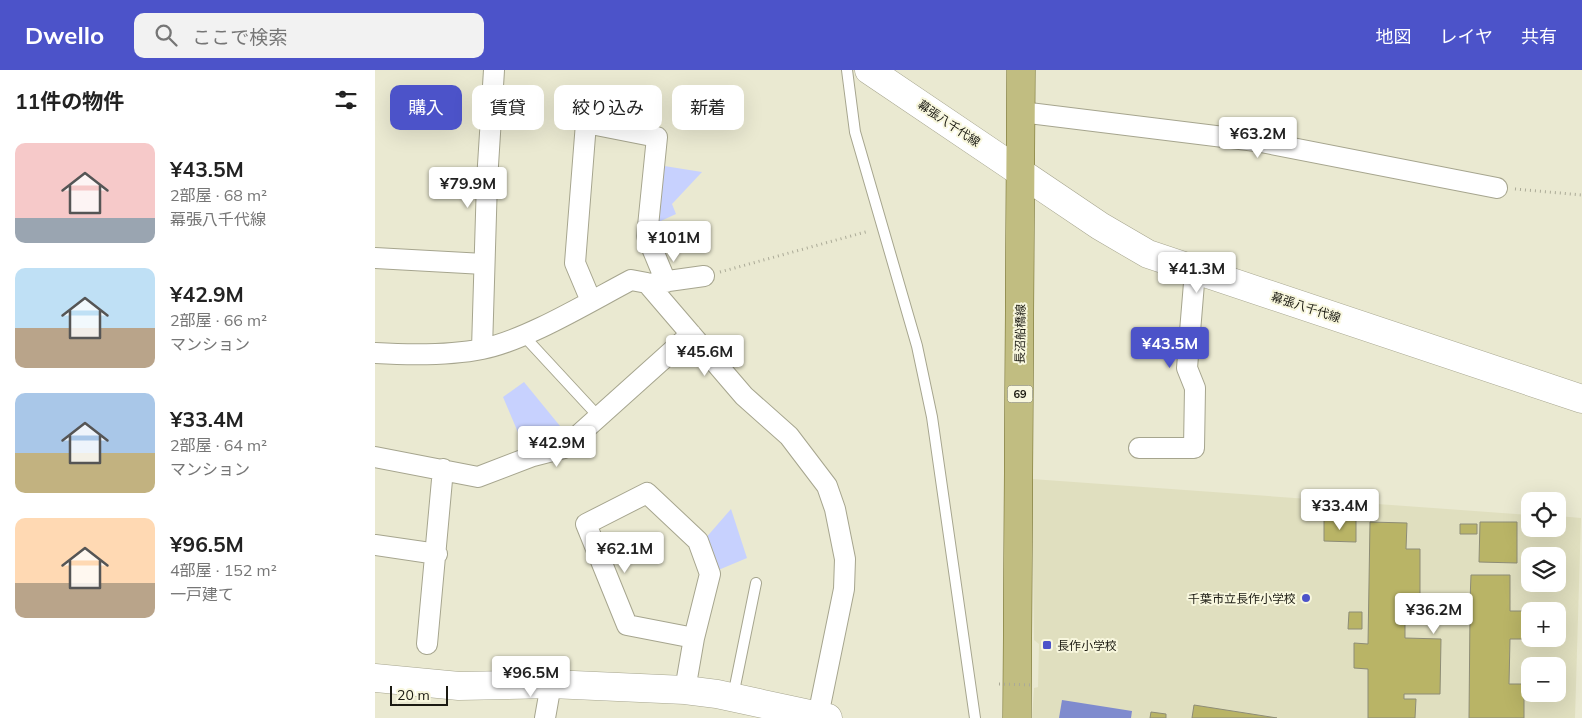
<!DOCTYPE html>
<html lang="ja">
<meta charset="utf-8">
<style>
body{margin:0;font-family:Mulish,"Noto Sans JP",sans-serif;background:#f2f2f2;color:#222;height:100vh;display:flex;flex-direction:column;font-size:19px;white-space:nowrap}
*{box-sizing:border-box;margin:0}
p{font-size:16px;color:#767676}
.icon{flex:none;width:28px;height:28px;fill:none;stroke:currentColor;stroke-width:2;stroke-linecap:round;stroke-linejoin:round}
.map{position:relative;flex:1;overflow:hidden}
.sheet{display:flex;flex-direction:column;background:#fff;width:375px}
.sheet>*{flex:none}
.banner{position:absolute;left:15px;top:15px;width:475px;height:45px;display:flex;gap:10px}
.controls{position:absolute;left:1146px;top:422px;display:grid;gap:10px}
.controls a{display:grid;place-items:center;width:45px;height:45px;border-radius:10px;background:#fff;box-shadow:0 5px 20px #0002;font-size:25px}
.scale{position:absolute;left:15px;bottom:12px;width:58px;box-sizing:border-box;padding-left:5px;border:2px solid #1b1a12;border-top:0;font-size:14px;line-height:18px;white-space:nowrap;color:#1b1a12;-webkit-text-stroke:4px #f8f7de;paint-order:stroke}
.price{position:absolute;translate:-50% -42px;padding:0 11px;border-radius:5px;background:#fff;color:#222;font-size:16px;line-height:32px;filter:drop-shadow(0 1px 2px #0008)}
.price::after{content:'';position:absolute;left:50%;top:30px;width:15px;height:11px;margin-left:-8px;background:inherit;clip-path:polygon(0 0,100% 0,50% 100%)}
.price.on{background:#4c53c9;color:#fff}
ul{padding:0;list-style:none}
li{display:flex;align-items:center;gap:15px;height:125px;padding:0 15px}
li span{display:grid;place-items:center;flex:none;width:140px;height:100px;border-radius:10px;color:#555}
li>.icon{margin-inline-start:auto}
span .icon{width:60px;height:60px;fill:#fffc;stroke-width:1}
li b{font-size:21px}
h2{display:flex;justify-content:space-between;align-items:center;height:60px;padding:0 15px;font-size:21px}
.tag{padding:0 18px;border-radius:10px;background:#fff;box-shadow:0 5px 20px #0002;font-size:18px;line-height:45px}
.tag.on{background:#4c53c9;color:#fff}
header{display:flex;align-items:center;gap:30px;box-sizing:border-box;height:70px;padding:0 25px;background:#4c53c9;color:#fff}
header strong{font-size:24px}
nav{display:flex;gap:28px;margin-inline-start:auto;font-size:18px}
.search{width:350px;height:45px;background:#f2f2f2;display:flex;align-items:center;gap:12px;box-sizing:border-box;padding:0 18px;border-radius:10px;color:#767676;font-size:19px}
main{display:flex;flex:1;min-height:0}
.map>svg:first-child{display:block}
.built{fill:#e0dfbf;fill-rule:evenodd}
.green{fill:#c7d1fe}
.water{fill:#7f8bce}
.building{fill:#b9b466;stroke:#8d8c76}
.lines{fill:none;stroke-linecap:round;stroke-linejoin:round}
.lane-casing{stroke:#a6a58e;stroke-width:12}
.street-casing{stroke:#a6a58e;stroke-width:22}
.secondary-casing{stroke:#a6a58e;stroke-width:29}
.primary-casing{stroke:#6c6724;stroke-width:29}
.path{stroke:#abaa97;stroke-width:3;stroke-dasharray:1 4;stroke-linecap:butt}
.lane{stroke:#fff;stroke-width:10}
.street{stroke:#fff;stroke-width:20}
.secondary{stroke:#fff;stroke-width:28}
.primary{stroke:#c1bd81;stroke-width:28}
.path-bridge{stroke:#abaa97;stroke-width:3;stroke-dasharray:1 4;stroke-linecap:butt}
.poi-dot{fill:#4c53c9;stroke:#f8f7de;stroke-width:2}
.labels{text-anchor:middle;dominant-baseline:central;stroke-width:4;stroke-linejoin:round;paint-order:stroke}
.shield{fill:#f8f7de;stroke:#5d5c4f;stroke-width:1}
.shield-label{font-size:11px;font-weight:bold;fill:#1b1a12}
.street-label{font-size:12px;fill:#1b1a12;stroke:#f8f7de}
.poi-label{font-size:12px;fill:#1b1a12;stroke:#f8f7de;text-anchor:end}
</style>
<header>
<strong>Dwello</strong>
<div class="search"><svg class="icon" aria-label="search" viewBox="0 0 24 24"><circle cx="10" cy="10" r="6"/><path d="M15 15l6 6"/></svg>ここで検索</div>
<nav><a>地図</a><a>レイヤ</a><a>共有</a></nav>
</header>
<main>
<section class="sheet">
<h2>11件の物件<svg class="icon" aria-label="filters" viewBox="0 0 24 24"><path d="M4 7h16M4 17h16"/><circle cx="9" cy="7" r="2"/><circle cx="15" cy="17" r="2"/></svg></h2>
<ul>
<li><span style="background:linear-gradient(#f6c9c9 75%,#9aa5b1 0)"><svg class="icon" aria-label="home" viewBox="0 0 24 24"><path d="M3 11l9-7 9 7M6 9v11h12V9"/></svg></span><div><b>¥43.5M</b><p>2部屋 · 68 m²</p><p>幕張八千代線</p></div></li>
<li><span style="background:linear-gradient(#bfe0f5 60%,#b9a48a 0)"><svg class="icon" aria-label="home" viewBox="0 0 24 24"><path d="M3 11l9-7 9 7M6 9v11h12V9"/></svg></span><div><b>¥42.9M</b><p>2部屋 · 66 m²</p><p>マンション</p></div></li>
<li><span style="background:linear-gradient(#a9c7e8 60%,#c2b280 0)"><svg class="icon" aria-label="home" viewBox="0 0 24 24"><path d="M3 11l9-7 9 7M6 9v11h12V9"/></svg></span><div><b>¥33.4M</b><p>2部屋 · 64 m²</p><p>マンション</p></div></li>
<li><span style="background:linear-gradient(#ffd9b3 65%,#b9a48a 0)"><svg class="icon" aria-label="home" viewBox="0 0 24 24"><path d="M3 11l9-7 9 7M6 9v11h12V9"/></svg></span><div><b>¥96.5M</b><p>4部屋 · 152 m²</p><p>一戸建て</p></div></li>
</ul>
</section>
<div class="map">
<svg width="1207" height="648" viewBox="0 0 1207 648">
<rect width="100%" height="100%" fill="#eae9d1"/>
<path class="built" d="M657,409L1155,445V459H1182L1183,446L1206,448L1200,648H657L659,618L663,617L664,574L659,570ZM1155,486H1182V514H1155ZM1155,541H1182V569H1155ZM1155,596H1182V624H1155Z"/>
<path class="green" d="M283,95L327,102L297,134L301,144L277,155Z
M149,312L194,367L150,379L128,327Z
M356,439L372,488L341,501L329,470Z"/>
<path class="water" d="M687,630L757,641L756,648H684Z"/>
<path class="building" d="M949,450H981V472L949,471Z
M995,452L1032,453L1031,479H1045V530L1095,531L1096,505H1135V541H1152V569H1135L1134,614H1149V648H1094L1095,543L1030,542V568L1066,569L1065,624H1029V629H1041L1040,648H993V599L979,598V573L993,574Z
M1105,452H1142V493L1104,492Z
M1085,454H1102V464H1085Z
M974,542H987V559H973Z
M819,635L902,648H817Z
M776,642L791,644V648H775Z"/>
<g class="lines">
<g class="lane-casing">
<path id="lane" d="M472,0L480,62L542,276L557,347L600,648
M148,265L223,346
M358,626L381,513"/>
</g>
<g class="street-casing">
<path id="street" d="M646,42L881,71L1122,118
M0,188L109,194
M279,213L329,206
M216,231L200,193L211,53L282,67L272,166L291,212
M107,279L112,111L119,0
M0,283C35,285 73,286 107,279C152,270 214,232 256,210L272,213L369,326L414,366L452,416L460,439L470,489L469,519L443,646
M764,378H819L820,318L812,298L820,201
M0,387L103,407L158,386L189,378L316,264
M0,475L62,484
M52,574L68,399
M310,620L319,568L335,504L323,471L272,423L211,454L252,555L319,568
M170,648L176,614"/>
</g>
<g class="secondary-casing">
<path id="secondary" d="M494,0L725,156L773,184L1207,329
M0,608L84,616L176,614L310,620L342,624L453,648"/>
</g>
<g class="primary-casing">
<path id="primary" d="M642,648L646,0"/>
</g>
<path class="path" d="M1140,119L1207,125
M345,202L494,161"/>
<use href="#lane" class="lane"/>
<use href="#street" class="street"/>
<use href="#secondary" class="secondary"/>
<use href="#primary" class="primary"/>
<path class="path-bridge" d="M624,614L659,615"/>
</g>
<g class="poi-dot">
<circle cx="931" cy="528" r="5"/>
<rect x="667" y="570" width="10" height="10" rx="2.5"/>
</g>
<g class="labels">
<rect class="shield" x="632.5" y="315.5" width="25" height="17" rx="4"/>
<g class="shield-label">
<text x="645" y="324">69</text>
</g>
<g class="street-label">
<text transform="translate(574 53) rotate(34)">幕張八千代線</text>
<text transform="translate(931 237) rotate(18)">幕張八千代線</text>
<text transform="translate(645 264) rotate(-89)">長沼船橋線</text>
</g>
<g class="poi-label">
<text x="921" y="528">千葉市立長作小学校</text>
<text x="682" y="575" text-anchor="start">長作小学校</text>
</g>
</g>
</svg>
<div class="controls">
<a><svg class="icon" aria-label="locate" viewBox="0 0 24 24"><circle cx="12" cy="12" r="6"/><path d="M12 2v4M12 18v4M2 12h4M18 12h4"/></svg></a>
<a><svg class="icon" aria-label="layers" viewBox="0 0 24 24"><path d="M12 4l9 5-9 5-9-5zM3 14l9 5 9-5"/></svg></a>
<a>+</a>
<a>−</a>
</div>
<div class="scale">20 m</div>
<b class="price" style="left:883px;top:89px">¥63.2M</b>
<b class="price" style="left:93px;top:139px">¥79.9M</b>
<b class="price" style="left:299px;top:193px">¥101M</b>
<b class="price" style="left:822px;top:224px">¥41.3M</b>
<b class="price on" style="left:795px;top:299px">¥43.5M</b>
<b class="price" style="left:330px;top:307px">¥45.6M</b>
<b class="price" style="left:182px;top:398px">¥42.9M</b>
<b class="price" style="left:965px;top:461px">¥33.4M</b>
<b class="price" style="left:250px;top:504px">¥62.1M</b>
<b class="price" style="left:1059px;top:565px">¥36.2M</b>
<b class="price" style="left:156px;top:628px">¥96.5M</b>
<div class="banner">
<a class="tag on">購入</a>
<a class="tag">賃貸</a>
<a class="tag">絞り込み</a>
<a class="tag">新着</a>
</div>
</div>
</main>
